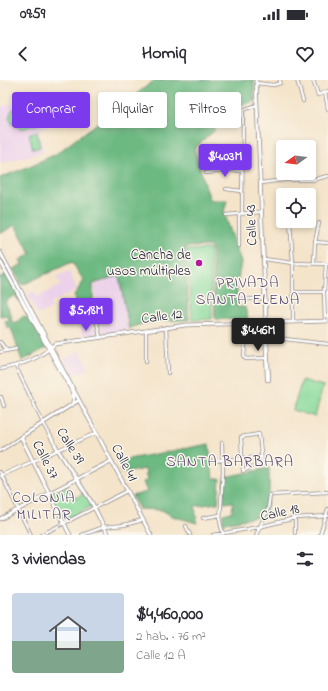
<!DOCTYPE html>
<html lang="es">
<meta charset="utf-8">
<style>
body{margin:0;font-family:"Indie Flower",sans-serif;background:#f7f7f7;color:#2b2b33;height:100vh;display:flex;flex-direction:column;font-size:15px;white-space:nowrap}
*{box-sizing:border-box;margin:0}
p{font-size:13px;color:#7c7c81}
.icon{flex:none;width:22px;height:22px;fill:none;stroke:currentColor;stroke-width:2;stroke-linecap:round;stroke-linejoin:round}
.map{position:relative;height:455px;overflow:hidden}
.details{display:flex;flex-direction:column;background:#fff;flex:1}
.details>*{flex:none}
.guide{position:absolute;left:12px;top:12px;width:304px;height:36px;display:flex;gap:8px}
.needle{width:26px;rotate:255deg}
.controls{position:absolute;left:276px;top:60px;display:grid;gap:8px}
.controls a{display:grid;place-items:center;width:40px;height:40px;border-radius:4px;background:#fff;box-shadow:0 2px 6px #0003;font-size:20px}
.price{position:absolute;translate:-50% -34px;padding:0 9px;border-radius:4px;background:#7c3aed;color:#fff;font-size:13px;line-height:26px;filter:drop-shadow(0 1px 2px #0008)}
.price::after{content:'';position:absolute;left:50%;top:24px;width:12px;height:9px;margin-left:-6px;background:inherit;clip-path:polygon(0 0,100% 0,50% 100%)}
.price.on{background:#222;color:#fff}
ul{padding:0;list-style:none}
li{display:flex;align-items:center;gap:12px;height:100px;padding:0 12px}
li span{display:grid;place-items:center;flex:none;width:112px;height:80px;border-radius:4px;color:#555}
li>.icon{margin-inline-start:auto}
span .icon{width:48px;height:48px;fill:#fffc;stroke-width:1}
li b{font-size:17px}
h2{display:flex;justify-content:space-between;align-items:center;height:48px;padding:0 12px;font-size:17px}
.chip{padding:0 14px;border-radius:4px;background:#fff;box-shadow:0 2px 6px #0003;font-size:14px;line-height:36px}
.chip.on{background:#7c3aed;color:#fff}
.status{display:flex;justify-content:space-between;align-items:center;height:28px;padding:0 20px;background:#fff;direction:ltr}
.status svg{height:11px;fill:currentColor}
header{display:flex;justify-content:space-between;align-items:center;height:52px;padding:0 12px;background:#fff;font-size:18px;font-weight:800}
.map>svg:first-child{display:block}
.built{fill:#ecd1ea}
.green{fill:#87d99a;stroke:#547e6a}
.forest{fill:#6db982;stroke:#486e5e}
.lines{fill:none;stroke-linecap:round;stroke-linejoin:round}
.street-casing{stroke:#8b8382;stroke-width:4}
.secondary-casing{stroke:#8b8382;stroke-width:4.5}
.street{stroke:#fff;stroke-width:2.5}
.secondary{stroke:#fff;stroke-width:3}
.poi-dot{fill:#b5179e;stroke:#fbf7ec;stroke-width:1.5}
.labels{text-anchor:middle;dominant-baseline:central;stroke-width:3;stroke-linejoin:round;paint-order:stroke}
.street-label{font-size:14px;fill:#22223b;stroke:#fbf7ec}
.poi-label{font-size:14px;fill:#22223b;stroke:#fbf7ec;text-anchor:end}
.neighbourhood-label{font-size:15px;letter-spacing:1px;fill:#574a70;stroke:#fbf7ec}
</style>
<div class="status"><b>09:59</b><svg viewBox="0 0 49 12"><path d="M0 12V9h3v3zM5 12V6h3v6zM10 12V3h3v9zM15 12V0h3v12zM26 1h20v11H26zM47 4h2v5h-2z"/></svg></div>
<header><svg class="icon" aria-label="back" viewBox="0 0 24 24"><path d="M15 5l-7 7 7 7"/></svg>Homiq<svg class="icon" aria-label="heart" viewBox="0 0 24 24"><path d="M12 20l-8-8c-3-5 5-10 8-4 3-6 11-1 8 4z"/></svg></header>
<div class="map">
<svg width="328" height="455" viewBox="0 0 328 455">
<rect width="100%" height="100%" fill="#fbf7ec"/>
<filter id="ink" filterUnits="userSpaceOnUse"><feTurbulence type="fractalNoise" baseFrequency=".025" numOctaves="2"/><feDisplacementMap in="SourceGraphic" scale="8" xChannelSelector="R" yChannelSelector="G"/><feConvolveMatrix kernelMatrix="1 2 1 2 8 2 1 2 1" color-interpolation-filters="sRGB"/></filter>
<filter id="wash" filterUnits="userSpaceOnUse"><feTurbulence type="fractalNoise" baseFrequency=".012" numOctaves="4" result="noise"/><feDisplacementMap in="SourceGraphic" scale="16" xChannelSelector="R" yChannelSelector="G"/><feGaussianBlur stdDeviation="0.9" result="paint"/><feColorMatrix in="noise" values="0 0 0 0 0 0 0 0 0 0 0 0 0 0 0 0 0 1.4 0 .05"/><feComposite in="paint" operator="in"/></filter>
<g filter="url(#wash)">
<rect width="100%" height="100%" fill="#f4e4ca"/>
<path class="built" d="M51,14L62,27L59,43L39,49L43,72L0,83V27Z
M69,191L77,210L50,223L52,228L38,235L27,215L34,211L37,217L61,205L56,197Z
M119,196L128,250L102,253L101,243H99L94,205Z
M94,238L97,254L82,256L79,241Z
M80,271L88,286L87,290L73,294L64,279Z"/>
<path class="green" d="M47,19C58,22 61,30 54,40L21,49L12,44L9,37L12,30L15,28Z
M37,52L40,67L33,69L29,54Z
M210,169L212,239L192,240L187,170Z
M302,300L323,306L315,337L293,330Z
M67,406L76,418L85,413L92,426L65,440L51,413Z"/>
<path class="forest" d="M155,0H254V21L243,25L216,20L215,50L194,69L210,120H227L224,132L241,182L237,205V227H245L248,240L215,239L212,170L210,166L187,167L185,170L189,240C174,240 141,241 129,249L119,196L93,204V226L76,230L74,215L84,201L72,182L22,205L13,189L22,185L20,180L31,174L15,145L0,154V98L32,85L56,74Z
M7,194L20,220L19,221L15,215L5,222L12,236L11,237L12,242L15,243L24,236L28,238H30L46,268L22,281L11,248L7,247L5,241L9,240L7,235L0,236V198Z
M209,364L213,399H220L218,423L195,426L197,443L172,436L162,430L139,429L132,416L147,412L143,402L147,401L145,389L122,393L118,381Z
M269,388C269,404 271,422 263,436L223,443V434L232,432L233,422L224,423L225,397Z"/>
</g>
<g filter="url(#ink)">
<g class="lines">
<g class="street-casing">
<path id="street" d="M297,0L303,21
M313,0L318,15L328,11
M256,3L274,5L280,3V0
M325,12L328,29
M206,93L232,90L242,91
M261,103L284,100H312L328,96
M226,109L242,111
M239,134V166
M242,134L243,30L257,25
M226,135L261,132
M290,141L293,183V242
M315,162L328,163
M264,179L293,183L328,184
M314,183L315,162L319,143
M293,212H324
M238,219H265
M94,228L100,257
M325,241L324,212L326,184
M265,243L267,300H269L266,243
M166,247L168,293
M146,251V281
M267,257L328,264
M0,262L7,271
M245,265L244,277L246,279L266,278
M0,272L16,269
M16,287L43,343
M0,289C17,286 35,281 49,269
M0,317H1L4,326
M259,354L262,382L243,391L241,357Z
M222,363L223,391L220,442L223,454
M0,371L21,357
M212,381L261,377
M0,392L31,455
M0,396L96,353
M203,438L220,435
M295,438V453
M186,446L190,455
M41,455L127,411
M82,455L104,447L124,445L143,440
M213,455L259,447L295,438L328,436
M256,455L268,429L270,415L328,412
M320,455L328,429"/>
</g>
<g class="secondary-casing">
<path id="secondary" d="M256,0L266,243
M0,172L151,455
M0,181L72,311L74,318L72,325
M49,269L55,264L186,245L328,241
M43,343L58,370L92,423L108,455
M0,439L111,381
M70,455L21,357L79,320"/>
</g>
<use href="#street" class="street"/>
<use href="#secondary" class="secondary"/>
</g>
</g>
<circle class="poi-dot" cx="199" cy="183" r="4"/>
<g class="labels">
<g class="street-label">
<text transform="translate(252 145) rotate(-92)">Calle 43</text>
<text transform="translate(162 237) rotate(-7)">Calle 12</text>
<text transform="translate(70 366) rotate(58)">Calle 39</text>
<text transform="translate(45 380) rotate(63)">Calle 37</text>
<text transform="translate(124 383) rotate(62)">Calle 41</text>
<text transform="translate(280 433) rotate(-12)">Calle 18</text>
</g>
<g class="poi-label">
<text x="191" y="175">Cancha de<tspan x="191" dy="16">usos múltiples</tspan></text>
</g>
<g class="neighbourhood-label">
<text x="248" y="203">PRIVADA<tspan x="248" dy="17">SANTA ELENA</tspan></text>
<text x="230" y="382">SANTA BARBARA</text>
<text x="44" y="418">COLONIA<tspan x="44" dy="17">MILITAR</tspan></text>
</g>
</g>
</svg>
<div class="controls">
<a><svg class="needle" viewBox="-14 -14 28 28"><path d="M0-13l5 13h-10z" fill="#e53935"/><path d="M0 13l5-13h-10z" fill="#7c7c81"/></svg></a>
<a><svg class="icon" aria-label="locate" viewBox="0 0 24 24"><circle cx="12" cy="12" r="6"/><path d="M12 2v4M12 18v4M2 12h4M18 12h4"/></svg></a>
</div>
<b class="price" style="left:225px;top:98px">$4.03M</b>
<b class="price" style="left:86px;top:252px">$5.18M</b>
<b class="price on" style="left:258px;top:272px">$4.46M</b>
<div class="guide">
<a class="chip on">Comprar</a>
<a class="chip">Alquilar</a>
<a class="chip">Filtros</a>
</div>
</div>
<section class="details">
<h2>3 viviendas<svg class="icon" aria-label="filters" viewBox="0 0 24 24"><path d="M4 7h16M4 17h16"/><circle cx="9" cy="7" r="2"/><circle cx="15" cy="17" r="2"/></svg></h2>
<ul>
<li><span style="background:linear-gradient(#c9d6e8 60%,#7fa58c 0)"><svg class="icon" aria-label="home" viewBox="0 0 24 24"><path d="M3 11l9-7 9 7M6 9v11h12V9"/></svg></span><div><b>$4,460,000</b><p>2 hab. · 76 m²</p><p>Calle 12 A</p></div></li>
</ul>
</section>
